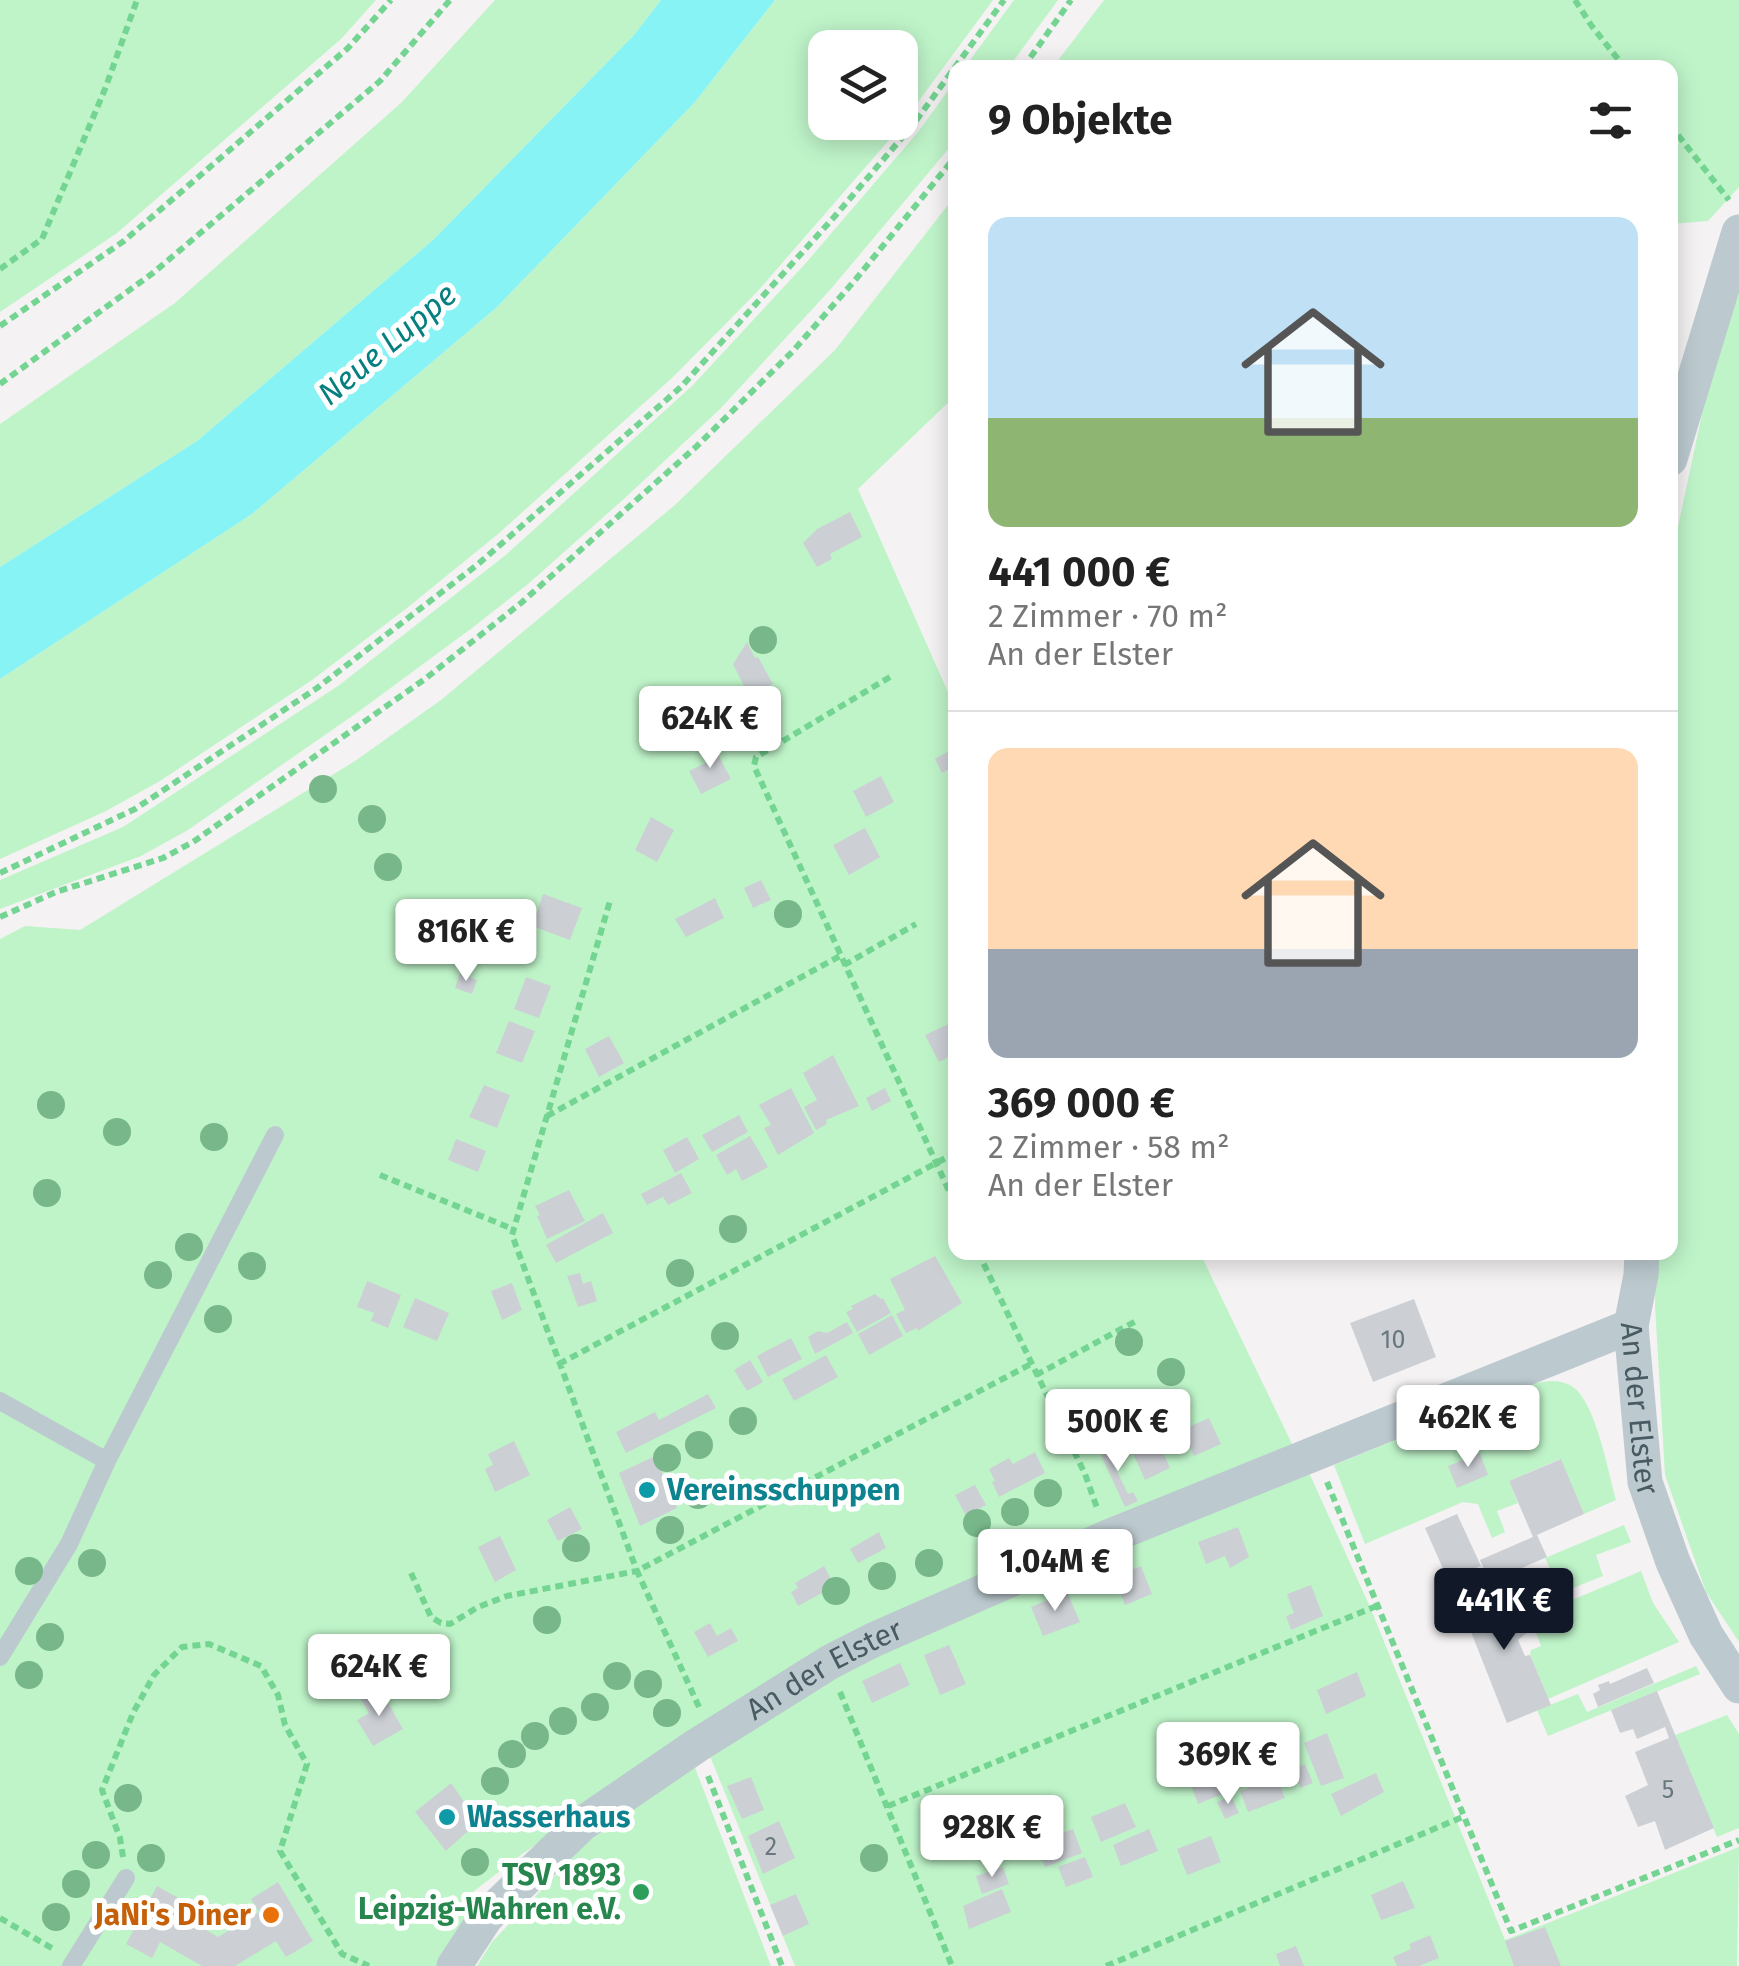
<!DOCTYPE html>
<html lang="de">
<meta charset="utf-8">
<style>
body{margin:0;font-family:"Fira Sans",sans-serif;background:#f6f6f6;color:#222;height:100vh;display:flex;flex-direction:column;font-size:38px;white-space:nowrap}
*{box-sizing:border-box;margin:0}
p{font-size:32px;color:#767676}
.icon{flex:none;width:55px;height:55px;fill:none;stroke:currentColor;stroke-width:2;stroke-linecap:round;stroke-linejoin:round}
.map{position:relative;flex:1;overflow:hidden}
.details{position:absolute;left:948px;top:60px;width:730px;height:1200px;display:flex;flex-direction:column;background:#fff;border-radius:20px;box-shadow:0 5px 25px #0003}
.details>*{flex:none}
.buttons{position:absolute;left:808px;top:30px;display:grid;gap:20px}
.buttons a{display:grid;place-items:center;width:110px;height:110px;border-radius:20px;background:#fff;box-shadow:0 5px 25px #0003;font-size:50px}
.price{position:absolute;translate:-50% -85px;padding:0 22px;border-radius:10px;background:#fff;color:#222;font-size:32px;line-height:65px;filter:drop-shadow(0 2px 5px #0008)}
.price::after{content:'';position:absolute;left:50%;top:60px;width:30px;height:22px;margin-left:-15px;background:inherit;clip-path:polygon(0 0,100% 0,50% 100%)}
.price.active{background:#111827;color:#fff}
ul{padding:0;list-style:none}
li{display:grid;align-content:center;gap:20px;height:530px;padding:0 40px}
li+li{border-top:2px solid #e0e0e0}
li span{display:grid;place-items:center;height:310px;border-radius:20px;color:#555}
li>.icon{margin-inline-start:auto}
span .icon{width:180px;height:180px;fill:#fffc;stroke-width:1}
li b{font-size:42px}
h2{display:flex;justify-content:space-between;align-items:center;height:120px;padding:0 40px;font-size:42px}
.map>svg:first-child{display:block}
.green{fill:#bff4c9;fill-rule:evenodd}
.water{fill:#88f3f4}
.building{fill:#ccd0d5}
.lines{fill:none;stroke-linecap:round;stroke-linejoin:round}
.path{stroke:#73d591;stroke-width:6;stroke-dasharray:8 5;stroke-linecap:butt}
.service{stroke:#bccacf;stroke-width:18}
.minor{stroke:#bccacf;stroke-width:35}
.tree{fill:#77b789}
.culture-dot{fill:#0f9aa8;stroke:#fff;stroke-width:4}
.leisure-dot{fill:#2e9e5b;stroke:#fff;stroke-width:4}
.food-dot{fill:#e8710a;stroke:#fff;stroke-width:4}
.labels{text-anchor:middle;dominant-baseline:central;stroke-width:10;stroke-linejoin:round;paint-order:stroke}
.number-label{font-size:25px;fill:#69787f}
.street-label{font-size:30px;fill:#485a62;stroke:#fff}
.culture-label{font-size:30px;font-weight:bold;fill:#0d838f;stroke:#fff;text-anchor:start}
.leisure-label{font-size:30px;font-weight:bold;fill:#27864d;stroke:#fff;text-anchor:end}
.food-label{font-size:30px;font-weight:bold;fill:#c56008;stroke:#fff;text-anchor:end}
.water-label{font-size:32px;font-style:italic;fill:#067f80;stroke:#fff}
</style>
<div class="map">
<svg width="1739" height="1966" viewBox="0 0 1739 1966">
<rect width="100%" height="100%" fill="#f4f2f2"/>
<path class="green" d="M0,0H376L341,39L117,233L0,312Z
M495,0H661L634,35L433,240L197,441L0,567V424L175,303L402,102Z
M775,0H993L896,132L757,292L673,377L498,534L407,608L312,680L160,781L106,811L0,859V679L252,514L496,308L695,102ZM825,48H900V122H825Z
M1014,0H1058L1009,67H965Z
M1104,0H1739V187L1708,221L1670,224V68L1053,67Z
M955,81V141L830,290L720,409L626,497L528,584L472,628L358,712L188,830L141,856L0,909V880L123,827L338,686L507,554L693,385L805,264L918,132Z
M955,196V396L858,489L955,708V1252L1200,1253L1292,1444L1311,1477L1370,1607L1505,1940L1739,1847L1737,1966H795L710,1756L694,1765L771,1966H477L492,1942L587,1842L694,1765L681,1743L518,1857L469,1895L475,1910L438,1966H0V939L25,926L80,930L355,761L441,700L675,505L835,350Z
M1739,286V1642L1706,1592L1665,1475L1655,1306V1253L1670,1252V564L1704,405Z
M1550,1381C1558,1381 1566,1382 1573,1387C1596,1403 1608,1472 1616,1500L1584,1514L1560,1459L1509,1481L1518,1503L1497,1511L1505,1532L1492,1538L1478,1504L1463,1502L1365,1544L1334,1465L1536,1383Z
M1624,1525L1631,1542L1596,1555L1603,1576L1543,1600L1518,1594L1516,1590L1553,1575L1545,1558Z
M1641,1571L1653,1603L1679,1642L1548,1699L1530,1655L1531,1650L1541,1646L1535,1630L1546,1611Z
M1696,1666L1700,1674L1548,1736L1537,1710L1578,1694L1587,1712Z
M1727,1715L1739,1734V1828L1717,1837L1675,1735Z"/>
<path class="water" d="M661,0H775L695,102L496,308L252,514L0,679V567L197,441L433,240L634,35Z"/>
<path class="building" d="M850,512L862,537L830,554L832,559L817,567L803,543L817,529Z
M747,642L755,658L758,657L773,684L749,696L733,664Z
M711,742L731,779L701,794L689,771L706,763L699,750Z
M951,750L955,757V766L942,773L935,759Z
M881,776L894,802L866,817L853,791Z
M651,817L674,830L657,862L635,850Z
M865,828L880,857L849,875L833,845Z
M761,880L771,900L753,908L744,888Z
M543,894L582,908L570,940L532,926Z
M715,898L724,918L686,937L675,919Z
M460,973L477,980L472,994L455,988Z
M526,977L551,986L539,1018L514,1009Z
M509,1021L535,1031L522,1063L496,1053Z
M955,1021V1054L939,1062L925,1035Z
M609,1036L624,1063L599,1077L585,1049Z
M833,1055L859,1106L826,1120L827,1124L816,1130L804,1107L817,1100L803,1073Z
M484,1085L510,1095L497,1128L469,1117Z
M791,1088L814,1133L778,1155L764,1128L771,1125L759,1105Z
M885,1088L891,1101L872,1111L866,1098Z
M739,1115L748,1132L712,1152L702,1135Z
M750,1136L768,1167L742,1181L736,1169L727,1175L716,1155Z
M687,1137L699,1159L675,1173L663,1150Z
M456,1139L486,1151L478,1172L448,1160Z
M681,1173L692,1193L668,1205L663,1197L647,1205L641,1194Z
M569,1190L585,1221L547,1239L537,1216L540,1215L535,1206Z
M603,1213L613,1233L556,1263L546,1245Z
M935,1256L962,1303L918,1331L917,1328L906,1333L896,1314L905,1310L890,1279Z
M580,1273L583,1284L591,1281L597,1301L578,1307L567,1276Z
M367,1281L401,1295L388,1328L371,1321L374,1313L357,1307Z
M512,1283L522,1310L502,1320L491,1291Z
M875,1294L881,1299L883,1298L891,1313L857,1332L846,1312L853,1309L851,1306Z
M415,1298L449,1313L437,1341L403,1327Z
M1414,1299L1436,1357L1373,1382L1350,1323Z
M892,1315L903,1336L869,1355L858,1334Z
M847,1322L853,1333L815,1354L808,1337L818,1331L827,1333Z
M791,1338L802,1359L768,1377L757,1356Z
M826,1355L838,1377L794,1401L782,1379Z
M750,1360L763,1382L747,1391L734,1370Z
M708,1394L716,1408L626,1453L616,1432L655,1412L659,1420Z
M1209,1418L1221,1444L1194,1456L1182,1430Z
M1156,1437L1170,1468L1145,1480L1131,1449Z
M514,1441L530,1475L495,1492L485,1469L493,1465L488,1454Z
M1121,1445L1128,1458L1114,1465L1128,1494L1133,1492L1138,1501L1125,1507L1101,1455Z
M1035,1452L1045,1473L999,1497L992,1482L995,1481L989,1469L1009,1458L1013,1464Z
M1480,1453L1488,1475L1457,1488L1448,1466Z
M655,1456L677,1508L640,1526L619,1473Z
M1561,1459L1584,1514L1537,1535L1547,1557L1490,1582L1480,1560L1533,1537L1509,1481Z
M975,1485L986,1505L966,1516L955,1495Z
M570,1507L582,1529L558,1541L547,1520Z
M1457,1514L1481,1566L1448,1580L1425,1528Z
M1238,1527L1249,1557L1230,1568L1225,1556L1206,1564L1198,1542Z
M879,1532L886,1548L858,1563L850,1549Z
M500,1536L516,1570L495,1582L478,1547Z
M824,1566L835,1586L798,1606L791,1592L798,1588L795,1583Z
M1141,1566L1152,1594L1125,1605L1114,1577Z
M1311,1585L1323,1616L1291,1630L1286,1616L1294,1613L1287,1594Z
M1477,1585L1481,1594L1495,1588L1508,1619L1527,1611L1533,1628L1518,1640L1525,1656L1530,1655L1551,1705L1507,1723L1456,1594Z
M1067,1592L1080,1622L1043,1636L1031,1607Z
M710,1623L717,1636L731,1628L738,1641L708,1657L694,1632Z
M949,1645L966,1684L940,1695L924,1655Z
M900,1663L910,1685L872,1703L862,1681Z
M1647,1668L1654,1683L1598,1707L1593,1694L1600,1690L1598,1685L1609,1681L1610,1684Z
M1357,1672L1366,1696L1326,1714L1317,1690Z
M380,1689L403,1729L373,1746L357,1720L369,1713L361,1700Z
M1657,1691L1714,1828L1665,1850L1655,1821L1638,1827L1625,1796L1648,1785L1635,1752L1669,1738L1665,1727L1637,1739L1633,1729L1620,1733L1611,1710Z
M1327,1733L1344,1778L1321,1786L1304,1743Z
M1284,1739L1291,1758L1276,1764L1269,1745Z
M1259,1750L1268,1770L1244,1780L1236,1760Z
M1217,1759L1230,1791L1198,1804L1186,1772Z
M1305,1764L1313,1783L1300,1788L1294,1769Z
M1376,1773L1384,1792L1341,1816L1331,1794Z
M751,1777L764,1810L742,1819L727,1786Z
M1277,1777L1285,1798L1248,1812L1240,1791Z
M451,1783L478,1822L446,1851L415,1812Z
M1231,1796L1239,1813L1225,1819L1217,1802Z
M1125,1803L1136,1827L1101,1842L1091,1817Z
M779,1821L795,1858L763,1874L748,1836Z
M1073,1829L1082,1853L1045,1867L1036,1843Z
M1149,1829L1158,1851L1121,1866L1113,1845Z
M1211,1836L1221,1862L1187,1875L1177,1849Z
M1085,1857L1093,1877L1066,1887L1058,1867Z
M1003,1867L1009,1884L982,1894L976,1876Z
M1403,1881L1415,1908L1381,1920L1371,1895Z
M278,1882L313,1941L286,1957L276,1941L235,1966H202L160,1942L152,1958L126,1944L157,1886L184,1901L177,1913L218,1937L259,1912L251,1899Z
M1002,1889L1011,1912L969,1929L963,1906Z
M796,1894L809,1924L783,1936L770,1905Z
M1545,1927L1561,1966H1514L1505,1941Z
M1430,1935L1439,1958L1419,1966H1397L1393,1957L1411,1949L1409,1944Z
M1296,1946L1304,1966H1280L1276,1954Z"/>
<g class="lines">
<path class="path" d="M1575,0L1591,25L1625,68
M1023,68L1071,0
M1670,125L1729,200
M0,269L42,239L105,89L137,0
M0,326L124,241L348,48L391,0
M0,384L153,273L380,81L450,0
M890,677L756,757L754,766L955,1204
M0,873L135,809L317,688L477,565L681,387L835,216L912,126L1004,0
M0,917L56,892L163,858L193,842L425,679L521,603L697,446L793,351L856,279L955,157
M844,965L916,924
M547,1116L840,956
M380,1175L513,1229
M978,1252L1085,1474L1097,1508
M559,1364L955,1153
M1036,1375L1136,1321
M1327,1482L1511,1931L1739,1840
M411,1573L431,1617L441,1623L450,1624L478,1607L507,1596L637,1571L512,1235L610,901
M840,1692L952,1966
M699,1707L637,1571L1031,1364
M708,1776L782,1966
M888,1806L1379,1605
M123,1857L120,1838L102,1790L133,1713L154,1675L182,1647L209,1644L261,1666L278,1695L285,1725L307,1764L280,1851L342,1954L369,1966
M0,1918L55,1950
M1106,1966L1465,1816"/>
<path class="service" d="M0,1401L107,1461
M0,1657L69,1544L107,1461L275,1135
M71,1966L126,1878"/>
<g class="minor">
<path d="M1670,459L1739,232"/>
<path id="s1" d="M1642,1252L1641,1275L1631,1326L1645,1482L1673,1562L1706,1635L1739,1686"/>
<path id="s2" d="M454,1966L486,1917L582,1824L696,1746L830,1662L873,1640L1108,1537L1631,1326"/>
</g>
</g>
<g class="tree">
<circle cx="763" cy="640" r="14"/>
<circle cx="323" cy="789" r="14"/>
<circle cx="372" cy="819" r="14"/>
<circle cx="388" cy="867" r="14"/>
<circle cx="788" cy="914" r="14"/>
<circle cx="51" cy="1105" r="14"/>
<circle cx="117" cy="1132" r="14"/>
<circle cx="214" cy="1137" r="14"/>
<circle cx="47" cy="1193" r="14"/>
<circle cx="733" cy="1229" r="14"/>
<circle cx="189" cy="1247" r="14"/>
<circle cx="252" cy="1266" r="14"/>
<circle cx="680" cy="1273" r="14"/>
<circle cx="158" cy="1275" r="14"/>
<circle cx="218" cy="1319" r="14"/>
<circle cx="725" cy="1336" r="14"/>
<circle cx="1129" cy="1342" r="14"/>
<circle cx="1171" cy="1372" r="14"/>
<circle cx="743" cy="1421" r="14"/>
<circle cx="699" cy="1445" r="14"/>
<circle cx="667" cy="1458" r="14"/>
<circle cx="1048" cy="1493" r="14"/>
<circle cx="698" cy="1495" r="14"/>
<circle cx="1015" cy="1512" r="14"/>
<circle cx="977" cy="1523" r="14"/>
<circle cx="670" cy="1530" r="14"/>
<circle cx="576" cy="1548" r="14"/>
<circle cx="92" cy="1563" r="14"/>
<circle cx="929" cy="1563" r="14"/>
<circle cx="29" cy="1571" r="14"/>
<circle cx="882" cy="1576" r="14"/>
<circle cx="836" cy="1591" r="14"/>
<circle cx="547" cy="1620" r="14"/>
<circle cx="50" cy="1637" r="14"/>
<circle cx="29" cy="1675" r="14"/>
<circle cx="617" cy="1676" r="14"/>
<circle cx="648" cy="1684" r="14"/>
<circle cx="595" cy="1707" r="14"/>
<circle cx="667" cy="1713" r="14"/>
<circle cx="563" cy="1721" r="14"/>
<circle cx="535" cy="1736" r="14"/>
<circle cx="512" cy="1754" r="14"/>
<circle cx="495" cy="1781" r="14"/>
<circle cx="128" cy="1798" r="14"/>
<circle cx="952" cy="1836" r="14"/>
<circle cx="96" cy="1855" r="14"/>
<circle cx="151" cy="1858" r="14"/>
<circle cx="874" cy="1858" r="14"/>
<circle cx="475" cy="1862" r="14"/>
<circle cx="76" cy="1884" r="14"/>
<circle cx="56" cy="1917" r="14"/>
</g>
<g class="culture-dot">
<circle cx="647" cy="1490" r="10"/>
<circle cx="447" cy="1817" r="10"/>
</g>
<circle class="leisure-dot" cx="641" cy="1892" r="10"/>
<circle class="food-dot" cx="271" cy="1915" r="10"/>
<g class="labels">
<g class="number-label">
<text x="1393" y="1340">10</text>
<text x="1668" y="1790">5</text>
<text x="771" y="1847">2</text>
</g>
<g class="street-label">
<text stroke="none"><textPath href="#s1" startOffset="158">An der Elster</textPath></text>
<text stroke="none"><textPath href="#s2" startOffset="480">An der Elster</textPath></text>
</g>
<g class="culture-label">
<text x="667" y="1490">Vereinsschuppen</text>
<text x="467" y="1817">Wasserhaus</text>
</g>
<g class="leisure-label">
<text x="621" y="1875">TSV 1893<tspan x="621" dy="34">Leipzig-Wahren e.V.</tspan></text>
</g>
<g class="food-label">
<text x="251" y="1915">JaNi's Diner</text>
</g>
<g class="water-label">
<text transform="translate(387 344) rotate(-40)">Neue Luppe</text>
</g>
</g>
</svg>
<div class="buttons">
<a><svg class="icon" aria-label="layers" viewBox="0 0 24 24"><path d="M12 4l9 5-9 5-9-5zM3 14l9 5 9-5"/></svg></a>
</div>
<b class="price" style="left:710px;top:771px">624K €</b>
<b class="price" style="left:466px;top:984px">816K €</b>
<b class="price" style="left:1468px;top:1470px">462K €</b>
<b class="price" style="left:1118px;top:1474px">500K €</b>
<b class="price" style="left:1055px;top:1614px">1.04M €</b>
<b class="price active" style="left:1504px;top:1653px">441K €</b>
<b class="price" style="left:379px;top:1719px">624K €</b>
<b class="price" style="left:1228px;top:1807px">369K €</b>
<b class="price" style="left:992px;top:1880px">928K €</b>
<section class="details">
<h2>9 Objekte<svg class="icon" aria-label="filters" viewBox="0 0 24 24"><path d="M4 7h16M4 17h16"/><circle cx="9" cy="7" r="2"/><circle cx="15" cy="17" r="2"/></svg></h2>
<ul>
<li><span style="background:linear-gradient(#bfe0f5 65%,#8fb573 0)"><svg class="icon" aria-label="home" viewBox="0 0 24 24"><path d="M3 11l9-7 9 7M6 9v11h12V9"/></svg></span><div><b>441 000 €</b><p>2 Zimmer · 70 m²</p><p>An der Elster</p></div></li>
<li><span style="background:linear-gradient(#ffd9b3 65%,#9aa5b1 0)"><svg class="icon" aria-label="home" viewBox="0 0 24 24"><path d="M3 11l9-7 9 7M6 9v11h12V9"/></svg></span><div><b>369 000 €</b><p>2 Zimmer · 58 m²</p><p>An der Elster</p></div></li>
</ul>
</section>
</div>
